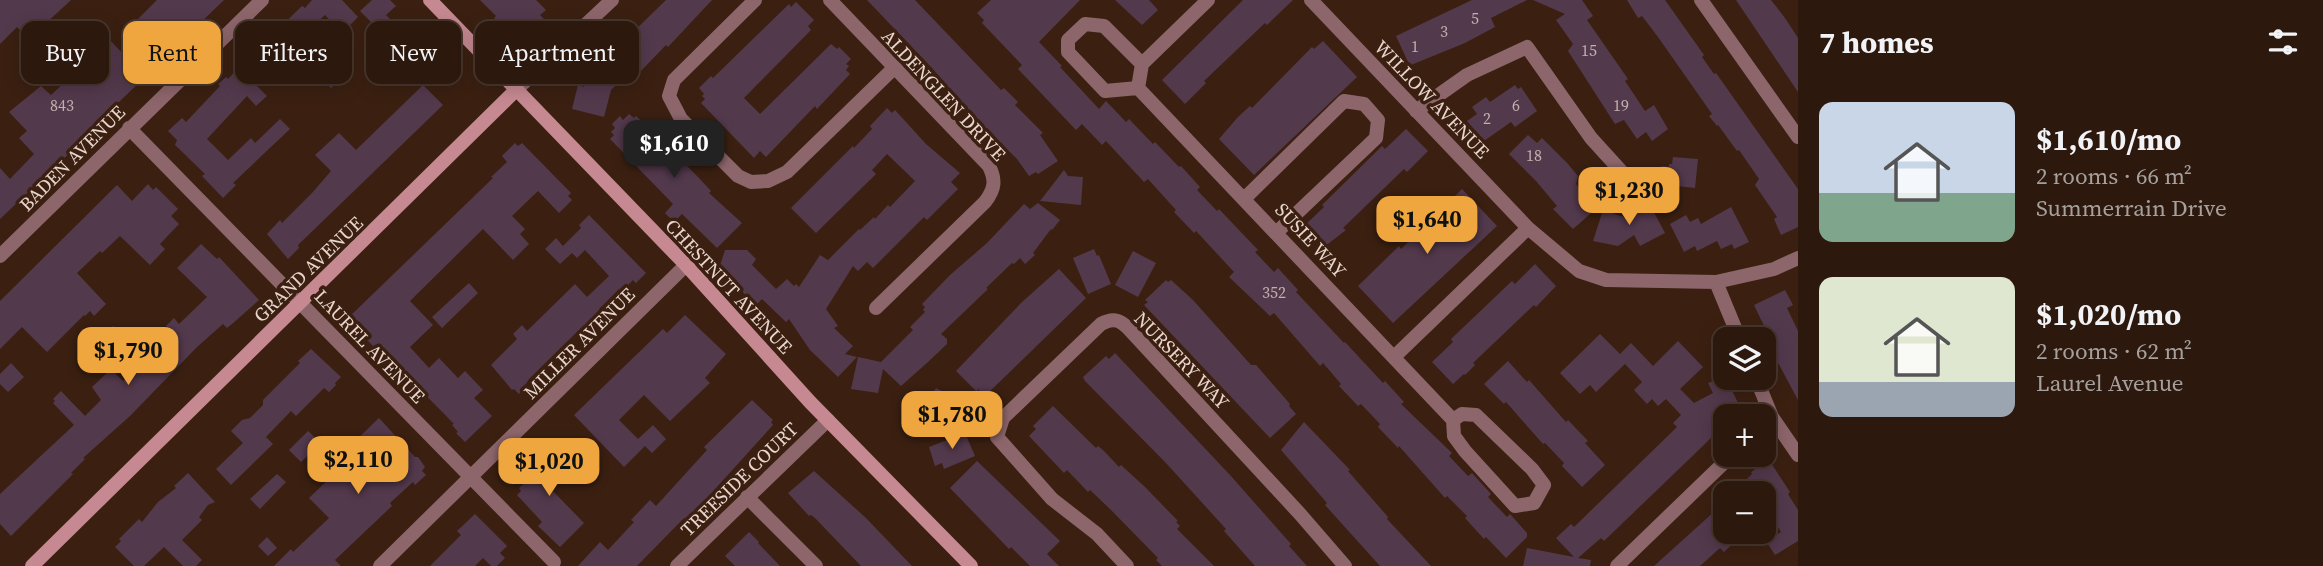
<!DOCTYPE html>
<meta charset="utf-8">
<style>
body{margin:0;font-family:"Source Serif 4",serif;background:#342116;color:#f1f3f6;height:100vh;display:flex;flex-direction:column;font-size:26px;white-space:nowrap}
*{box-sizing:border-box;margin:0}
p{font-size:23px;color:#a6a09d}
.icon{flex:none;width:38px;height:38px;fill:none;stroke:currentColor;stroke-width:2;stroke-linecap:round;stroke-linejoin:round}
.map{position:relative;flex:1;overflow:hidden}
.panel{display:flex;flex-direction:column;background:#2c180d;width:525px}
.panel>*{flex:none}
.hud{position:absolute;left:21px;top:21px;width:665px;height:63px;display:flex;gap:14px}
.buttons{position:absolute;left:1713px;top:327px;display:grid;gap:14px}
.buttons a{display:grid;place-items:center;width:63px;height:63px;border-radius:14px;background:#2c180d;box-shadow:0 4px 18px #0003,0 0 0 2px #48372e;font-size:35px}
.price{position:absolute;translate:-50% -60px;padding:0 16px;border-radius:14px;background:#f0a63f;color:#111;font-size:23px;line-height:46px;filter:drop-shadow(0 2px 4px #0008)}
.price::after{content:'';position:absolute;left:50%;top:42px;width:21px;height:16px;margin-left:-10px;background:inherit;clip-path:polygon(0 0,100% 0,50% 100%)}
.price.on{background:#222;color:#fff}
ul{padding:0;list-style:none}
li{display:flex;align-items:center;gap:21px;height:175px;padding:0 21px}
li span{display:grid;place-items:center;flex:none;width:196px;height:140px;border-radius:14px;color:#555}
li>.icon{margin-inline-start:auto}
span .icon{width:84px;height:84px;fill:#fffc;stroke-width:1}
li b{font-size:30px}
h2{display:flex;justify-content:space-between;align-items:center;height:84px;padding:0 21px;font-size:30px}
.chip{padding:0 24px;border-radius:14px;background:#2c180d;box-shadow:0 4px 18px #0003,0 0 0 2px #48372e;font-size:24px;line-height:63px}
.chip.on{background:#f0a63f;color:#111}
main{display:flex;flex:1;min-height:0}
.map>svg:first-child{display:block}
.building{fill:#53394c}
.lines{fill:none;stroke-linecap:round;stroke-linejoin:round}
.minor{stroke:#8d666b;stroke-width:14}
.secondary{stroke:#c68991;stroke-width:14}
.labels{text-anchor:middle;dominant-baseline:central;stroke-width:7;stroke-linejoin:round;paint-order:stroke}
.number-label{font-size:16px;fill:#c4afad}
.street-label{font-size:19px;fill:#e9d6cd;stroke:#3b2011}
</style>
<main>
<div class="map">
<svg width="1798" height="566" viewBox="0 0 1798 566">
<rect width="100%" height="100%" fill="#3b2011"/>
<path class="building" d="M0,0H71L29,39L17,27L0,44Z
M157,0H224L197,26L195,24L164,55L159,61L161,62L100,120L103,123L94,132L93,131L0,219V168L10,179L34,154L19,138L27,131L9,112L41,86L51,95L68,79L57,68L90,31L100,41L105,35L127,58L151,34L137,20Z
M312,0H342L358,17L342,33L325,15L269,66L268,68L272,72L257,86L267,96L256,106L247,96L207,139L228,160L251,138L255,143L280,119L290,129L233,183L236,185L223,198L202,176L205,174L175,145L177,140L168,131L182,118L186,122L220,86L218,84L226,77L228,79L272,32L273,34L302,6L305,8Z
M372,0H390L396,6L386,15L393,22L382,33L360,11Z
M480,0H536L546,10L540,15L545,20L532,33L529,29L518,40L494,18L496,16Z
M666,0H712L668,47L666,45L639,73L640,74L630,85L623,78L611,90L604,117L572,109L578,85L584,87L585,83L591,84L604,71L598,66Z
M867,0H915L1001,90L1004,88L1018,102L1015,105L1043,133L1040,135L1058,161L1038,174L1036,172L1029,176L1017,159L979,122L932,68Z
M991,0H1080L1039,42L1062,66L1060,67L1099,109L1106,101L1126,122L1129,119L1153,144L1155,142L1179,167L1181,166L1200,187L1197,190L1217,211L1219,209L1238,229L1258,250L1255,252L1274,272L1278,268L1298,290L1296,292L1344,343L1345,342L1383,383L1385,381L1404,402L1401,404L1452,453L1449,456L1468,476L1472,473L1491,494L1488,497L1507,517L1510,514L1527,533V537L1506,558L1486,537L1484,539L1465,518L1467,516L1447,496L1445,498L1399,446L1398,448L1378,427L1380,424L1361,404L1358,406L1339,386L1341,384L1323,363L1320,366L1274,313L1270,316L1229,277L1234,272L1196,231L1194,233L1174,212L1176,210L1148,179L1144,182L1106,141L1102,145L1082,124L1076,130L1018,69L1022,65L982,23L984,20L977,13Z
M1115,0H1149L1158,10L1142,25Z
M1243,0H1293L1267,25L1265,23L1204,81L1206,83L1185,104L1162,80Z
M1472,0H1527L1491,18L1495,27L1465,43L1411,65L1408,62L1396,36Z
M1533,0H1582L1593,16L1587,20L1628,79L1625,81L1645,111L1654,105L1668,129L1652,141L1646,132L1637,139L1624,120L1615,124L1568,51L1573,44L1556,20L1565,14Z
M1627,0H1665L1704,55L1702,57L1714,74L1716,73L1798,189V227L1781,235L1774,219L1777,217L1755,185L1759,179L1739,150L1737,151L1718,125L1717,126L1709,116L1712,114L1658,37L1642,16L1638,18Z
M1736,0H1771L1785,18L1798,38V92Z
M796,2L814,20L808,26L811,30L744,98L760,114L831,44L837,49L839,47L851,59L846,64L849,66L846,70L850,74L817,109L815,106L766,157L760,151L754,158L701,103L705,99L702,96L704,94L699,88L711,76L713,78L789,4L791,7Z
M1323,41L1357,77L1254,175L1219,139L1238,117L1250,106L1252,108L1312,47L1314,49Z
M338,61L349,72L331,88L322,79Z
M423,85L443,105L298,245L299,248L288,259L267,234L280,220L282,223L312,193L331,171L315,155L339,133L356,150Z
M1515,85L1518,89L1521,87L1537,111L1515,127L1511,122L1484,141L1467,121L1477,114L1472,107L1486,97L1490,102Z
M887,108L892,113L895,110L926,144L960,173L951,182L958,189L927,220L924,217L873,268L867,262L858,271L853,266L826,309L838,326L834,328L853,346L845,354L857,357L838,377L810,350L789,319L786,322L762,299L752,309L742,300L746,296L742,291L719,269L725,250H747L756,259L752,265L776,289L787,279L794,286L796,284L799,287L820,255L828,260L859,229L860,230L874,217L875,219L888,205L890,207L915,181L887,154L872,170L876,174L816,233L791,208L853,146L854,148L872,129L870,126Z
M629,114L634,118L636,116L655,134L697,176L711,191L709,193L742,223L717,248L682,214L674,222L665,213L673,204L610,139L614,135L611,132L615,128L612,124L620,116L623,120Z
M1406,129L1428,151L1407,172L1404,169L1343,228L1346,230L1324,247L1304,226L1324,207L1322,205L1382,146L1385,149Z
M1528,135L1537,143L1542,138L1568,164L1578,176L1576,184L1597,208L1573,229L1553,209L1557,206L1536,181L1509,154Z
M515,143L518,146L522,143L571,193L568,196L572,200L559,213L538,191L512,216L525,229L520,234L529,244L513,260L483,229L410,301L433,325L410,347L429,368L439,358L458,378L465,371L483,390L474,398L492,416L465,442L456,433L458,432L452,425L454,424L399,368L396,370L347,319L493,178L491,177L507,162L502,156Z
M1673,157L1698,159L1695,188L1660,184L1661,166L1669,167V164H1672Z
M1064,170L1068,176L1083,177L1081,205L1040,201Z
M148,184L153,190L156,187L178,209L171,216L179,224L160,244L165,249L150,265L120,236L102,253L100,251L77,273L106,304L94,316L90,311L85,316L84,315L47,352L22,327L0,349V301L117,185L132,201Z
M1462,189L1497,226L1393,323L1358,286L1399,246L1401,249L1422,228L1419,225L1439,206L1442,209Z
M1038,203L1060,220L1052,230L1051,229L1033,253L1035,255L1025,264L1020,258L1014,264L1012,263L986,288L988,289L941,334L947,339V344L928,362L901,386L883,369L878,393L851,389L858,357L881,362L913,330L910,327L925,312L923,310L925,307L922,304L950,275L987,243L1024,204L1030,209Z
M1649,203L1665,233L1640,246L1634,235L1618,246L1593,241L1603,210L1624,217Z
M1731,207L1749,242L1734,249L1732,244L1721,249L1717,241L1697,251L1695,246L1684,252L1670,224L1686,215L1690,222L1698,218L1701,224Z
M589,215L646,273L636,283L633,280L621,292L619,289L599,309L601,311L586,326L584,325L529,379L519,394L514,389L512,390L491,365L517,339L513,334L522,325L527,331L575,284L587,297L609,276L585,250L577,258L572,253L560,264L545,249L556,238L563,246L581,228L579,225Z
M201,244L217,259L219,257L259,300L232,324L227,328L223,324L197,347L130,416L83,458L85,459L71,473L73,474L11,536L0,524V494L74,425L53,403L55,401L53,399L61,391L85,416L101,400L92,387L111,369L123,381L171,332L166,326L174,318L179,324L207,297L177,268Z
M1094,249L1097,256L1099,255L1111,284L1088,294L1073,258Z
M1133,251L1156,263L1138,297L1115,285Z
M1535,264L1556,286L1536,307L1534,305L1473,363L1475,365L1465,375L1464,374L1453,384L1432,362L1453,342L1451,339L1512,281L1515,284Z
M1059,269L1086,298L985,396L978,389L977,392L956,371L1021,303Z
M1166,280L1168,282L1171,280L1193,300L1251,365H1256L1290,404L1289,406L1296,414L1270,438L1144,305L1148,302L1145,300Z
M469,283L478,293L442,328L432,317Z
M1785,290L1793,305L1787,308L1798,331V400L1770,348L1772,347L1766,330L1754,305Z
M685,315L726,354L705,378L710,383L670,421L644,395L619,420L638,439L653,425L666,439L652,453L645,446L624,467L574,415L663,329L667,333Z
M113,326L128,341L107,361L92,346Z
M1600,334L1620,354L1631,343L1653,366L1678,341L1703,367L1680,389L1694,403L1713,393L1708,383L1725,376L1741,409L1712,422L1719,429L1707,442L1604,541L1601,538L1578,558L1591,560L1590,566H1523L1527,548L1574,557L1556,538L1571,524L1574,527L1677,427L1673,423L1681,415L1666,399L1658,406L1652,399L1647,404L1634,390L1642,382L1625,364L1596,392L1590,385L1580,394L1560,373Z
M311,349L341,377L335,383L336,385L329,392L324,388L296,416L291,411L266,437L273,444L231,485L216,469L243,443L231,431L242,420L250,418L263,405V400L300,363L298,361Z
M1115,353L1230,475L1291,544L1289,546L1307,566H1255L1224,531L1226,529L1166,463L1085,381L1083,377L1106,356L1109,359Z
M1508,361L1527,382L1529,380L1566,422L1568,420L1588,441L1585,443L1605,465L1582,487L1562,466L1564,463L1545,443L1543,444L1506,402L1504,404L1484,384Z
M11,363L24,377L8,392L0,384V374Z
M936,388L970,406L958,428L924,411L927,406L925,405Z
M752,400L773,420L771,422L773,425L687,520L684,518L637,566H578L600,542L608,550L634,522L631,520L650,500L656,506L707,450L704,447Z
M1053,406L1096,448L1098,446L1104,451L1119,467L1121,465L1145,487L1178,521L1176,522L1180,526L1177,529L1214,566H1162L1156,560L1158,558L1111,510L1090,490L1088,492L1067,470L1064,473L1029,436L1036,429L1033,426Z
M379,418L415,457H418L425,467L422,471L426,475L415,485L413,482L390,503L392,506L335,560L341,566H274L291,549L293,552L329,518L309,498L359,450L353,443Z
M1304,422L1350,470L1348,471L1388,517L1387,519L1431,566H1380L1325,505L1327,503L1281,450Z
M308,431L321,443L301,462L289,450Z
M965,433L975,456L944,469L942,463L935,466L929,447Z
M547,445L568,467L549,487L584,523L560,547L538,526L542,522L517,495L521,491L519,488L525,482L523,479L540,462L535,457Z
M1769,460L1790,492L1788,494L1798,510V541L1775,555L1766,541L1781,532L1764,505V494H1731L1752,474L1751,472Z
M977,461L1060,541L1047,554L1059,566H1030L1011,547L1009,549L950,488Z
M814,471L866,518L912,566H861L815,518L811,515L809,516L788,493Z
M188,473L215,502L208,505L199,517L202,520L182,540L202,560L196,566H183L164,547L144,566H134L115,547L121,541L119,539L139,519L142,522L158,502L176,488L174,486Z
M277,474L286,482L260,509L250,499Z
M1726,501V532H1745L1724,552L1720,548L1700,566H1654Z
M475,514L507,546L500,553L505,558L497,566H491L483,558L475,566H430L461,535L457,531Z
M749,532L759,542L758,543L780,566H735L725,556Z
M267,537L277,548L268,556L258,546Z"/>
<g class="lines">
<path class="minor" d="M755,0L674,80L669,96L681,119L738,176L751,182L768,181L787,172L894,68
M830,0L989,166C996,180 995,189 985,202L876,308
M1311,0L1528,228L1579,271L1606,280L1716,282L1774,269L1798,258
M1701,0L1798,137
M1142,64L1208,0
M1138,88L1105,91L1068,52V40L1085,24L1104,26L1142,64L1138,88L1453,420
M517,89L612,0
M1416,111L1467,75L1527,47L1591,138L1621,171
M129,128L554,562
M1245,198L1344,101L1364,104L1378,120L1376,138L1277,232
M0,256L262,0
M1716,282L1740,340
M1394,357L1528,228
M1756,378L1772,417L1798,455
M1462,414L1476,415L1532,469L1544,485L1534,503L1515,506L1465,451L1454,436L1453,420Z
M747,497L816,566
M380,566L686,265
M677,566L828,420
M1127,566L1097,534L1052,499L997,437L1003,418L1101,324C1112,318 1119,319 1128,328L1300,514L1345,566
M1617,566L1732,455"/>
<path class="secondary" d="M430,0L686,265L810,402L971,566
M32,566L517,89"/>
</g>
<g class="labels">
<g class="number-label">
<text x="1475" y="18">5</text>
<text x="1444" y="31">3</text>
<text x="1415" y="46">1</text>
<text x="1589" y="50">15</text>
<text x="62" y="105">843</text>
<text x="1516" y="105">6</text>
<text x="1621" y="105">19</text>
<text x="1487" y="118">2</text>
<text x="1534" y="155">18</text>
<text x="1274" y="292">352</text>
</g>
<g class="street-label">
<text transform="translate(944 95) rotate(47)">ALDENGLEN DRIVE</text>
<text transform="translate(1432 99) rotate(46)">WILLOW AVENUE</text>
<text transform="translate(72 158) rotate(-45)">BADEN AVENUE</text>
<text transform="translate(1311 240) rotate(47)">SUSIE WAY</text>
<text transform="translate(308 269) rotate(-44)">GRAND AVENUE</text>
<text transform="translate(729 286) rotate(47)">CHESTNUT AVENUE</text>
<text transform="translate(579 343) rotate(-45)">MILLER AVENUE</text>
<text transform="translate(370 346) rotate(46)">LAUREL AVENUE</text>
<text transform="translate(1182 360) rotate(46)">NURSERY WAY</text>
<text transform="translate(739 479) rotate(-44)">TREESIDE COURT</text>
</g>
</g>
</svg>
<div class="buttons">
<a><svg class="icon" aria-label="layers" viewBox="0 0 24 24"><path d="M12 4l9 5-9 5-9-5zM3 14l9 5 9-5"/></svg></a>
<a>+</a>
<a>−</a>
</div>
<b class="price on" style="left:674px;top:180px">$1,610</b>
<b class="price" style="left:1629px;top:227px">$1,230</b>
<b class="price" style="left:1427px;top:256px">$1,640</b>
<b class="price" style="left:128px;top:387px">$1,790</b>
<b class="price" style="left:952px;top:451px">$1,780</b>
<b class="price" style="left:358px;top:496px">$2,110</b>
<b class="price" style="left:549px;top:498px">$1,020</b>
<div class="hud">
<a class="chip">Buy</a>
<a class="chip on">Rent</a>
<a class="chip">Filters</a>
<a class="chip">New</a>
<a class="chip">Apartment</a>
</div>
</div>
<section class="panel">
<h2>7 homes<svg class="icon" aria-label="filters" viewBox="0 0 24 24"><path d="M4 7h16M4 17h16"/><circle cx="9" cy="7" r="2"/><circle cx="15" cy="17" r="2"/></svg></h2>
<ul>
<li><span style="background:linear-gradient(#c9d6e8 65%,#7fa58c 0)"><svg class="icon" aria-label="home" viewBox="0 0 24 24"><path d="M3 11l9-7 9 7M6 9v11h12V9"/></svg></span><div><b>$1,610/mo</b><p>2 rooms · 66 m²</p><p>Summerrain Drive</p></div></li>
<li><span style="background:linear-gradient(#dfe7d0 75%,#9aa5b1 0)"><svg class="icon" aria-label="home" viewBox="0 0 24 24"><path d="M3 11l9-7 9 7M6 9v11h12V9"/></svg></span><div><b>$1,020/mo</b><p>2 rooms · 62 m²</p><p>Laurel Avenue</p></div></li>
</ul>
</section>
</main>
